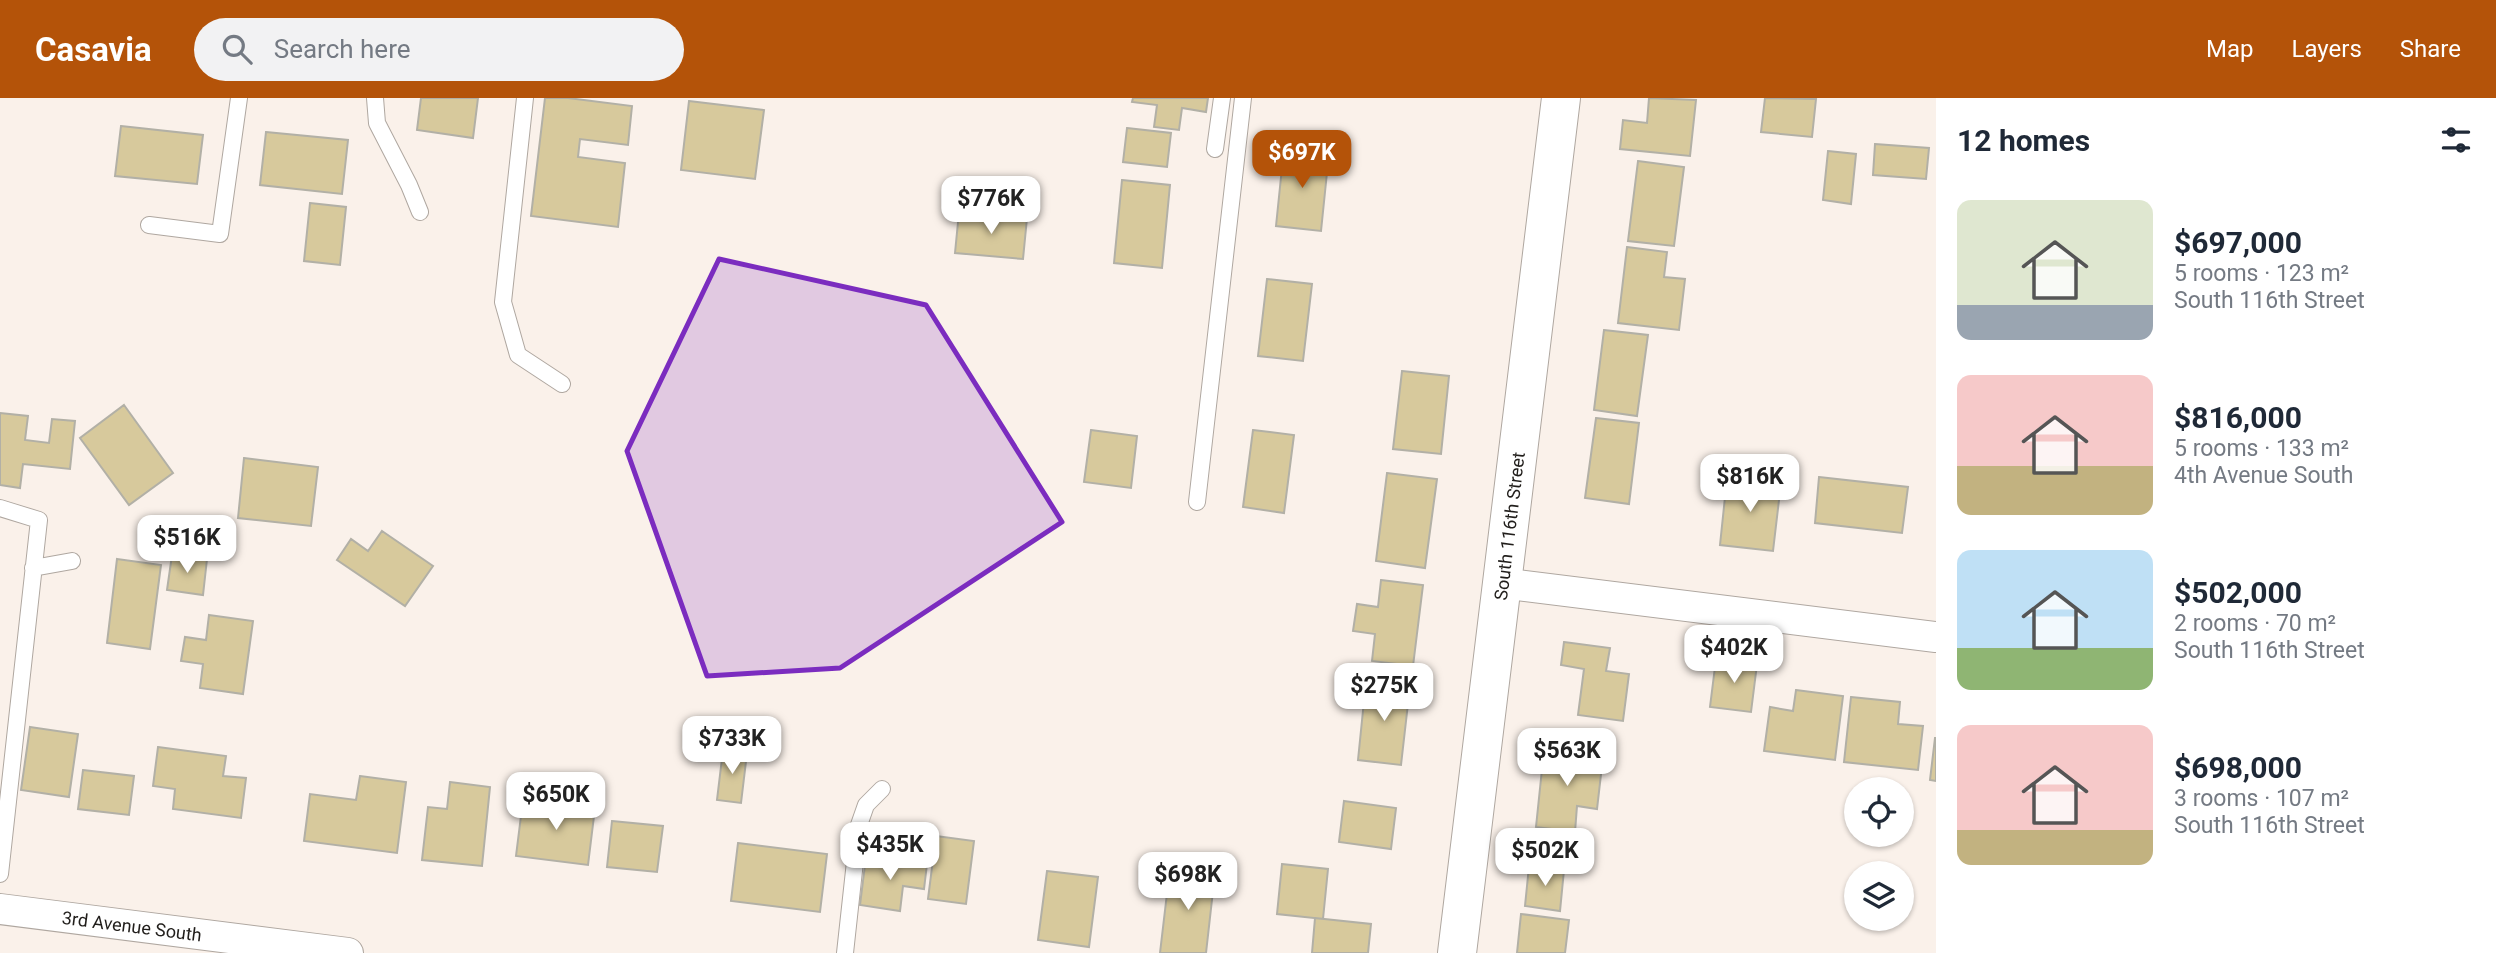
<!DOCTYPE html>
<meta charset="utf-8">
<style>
body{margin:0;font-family:Roboto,sans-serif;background:#f2f2f3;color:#1f2937;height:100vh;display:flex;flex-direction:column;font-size:26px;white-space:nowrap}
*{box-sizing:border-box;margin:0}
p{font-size:23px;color:#747a83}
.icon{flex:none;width:38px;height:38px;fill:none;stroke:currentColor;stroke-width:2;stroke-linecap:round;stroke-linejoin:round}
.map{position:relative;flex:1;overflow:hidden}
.details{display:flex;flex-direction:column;background:#fff;width:560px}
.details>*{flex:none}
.controls{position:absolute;left:1844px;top:679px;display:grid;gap:14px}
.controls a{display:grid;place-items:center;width:70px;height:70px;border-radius:50%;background:#fff;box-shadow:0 2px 5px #0004;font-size:35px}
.price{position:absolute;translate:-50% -60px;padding:0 16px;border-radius:14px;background:#fff;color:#222;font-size:23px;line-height:46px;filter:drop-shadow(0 2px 4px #0008)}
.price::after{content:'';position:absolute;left:50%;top:42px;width:21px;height:16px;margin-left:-10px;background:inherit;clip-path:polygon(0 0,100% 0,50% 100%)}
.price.current{background:#b45309;color:#fff}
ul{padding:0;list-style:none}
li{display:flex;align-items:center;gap:21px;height:175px;padding:0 21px}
li span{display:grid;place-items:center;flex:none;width:196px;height:140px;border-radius:14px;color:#555}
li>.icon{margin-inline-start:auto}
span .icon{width:84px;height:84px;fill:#fffc;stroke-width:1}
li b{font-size:30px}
h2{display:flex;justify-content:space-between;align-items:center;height:84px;padding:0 21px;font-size:30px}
header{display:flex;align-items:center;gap:42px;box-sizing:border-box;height:98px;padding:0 35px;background:#b45309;color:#fff}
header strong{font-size:33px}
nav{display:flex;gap:38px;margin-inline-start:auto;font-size:24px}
.search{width:490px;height:63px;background:#f2f2f3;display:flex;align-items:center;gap:18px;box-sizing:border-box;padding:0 24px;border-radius:38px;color:#747a83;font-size:26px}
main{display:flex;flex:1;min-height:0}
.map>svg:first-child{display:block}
.building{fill:#d7c99c;stroke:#b2b0a6;stroke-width:2}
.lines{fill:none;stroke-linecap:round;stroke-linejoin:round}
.lane-casing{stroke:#afa7a0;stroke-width:18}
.street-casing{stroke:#afa7a0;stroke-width:32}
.secondary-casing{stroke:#afa7a0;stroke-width:40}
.lane{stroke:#fff;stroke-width:16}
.street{stroke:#fff;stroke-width:30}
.secondary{stroke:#fff;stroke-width:38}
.marked{fill:#7b2cbf;fill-opacity:0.2;stroke:#7b2cbf;stroke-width:5;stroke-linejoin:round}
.labels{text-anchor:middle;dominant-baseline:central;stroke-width:6;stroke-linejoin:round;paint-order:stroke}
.street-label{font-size:18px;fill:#211e1b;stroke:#fff}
</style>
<header>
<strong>Casavia</strong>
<div class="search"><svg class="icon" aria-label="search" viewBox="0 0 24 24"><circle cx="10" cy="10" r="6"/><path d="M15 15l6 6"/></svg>Search here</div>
<nav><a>Map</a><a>Layers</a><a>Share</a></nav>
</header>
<main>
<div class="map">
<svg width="1936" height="855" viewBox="0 0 1936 855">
<rect width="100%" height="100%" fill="#faf1ea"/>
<path class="building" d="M421,0H478L473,40L417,32Z
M545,0H568L632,8L628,47L580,41L578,59L625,65L618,129L531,118Z
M1133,0H1208L1206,14L1182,10L1179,32L1154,29L1157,7L1132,4Z
M1649,0L1696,2L1690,58L1620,51L1623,22L1647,25Z
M1765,0L1816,1L1812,39L1761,34Z
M689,3L764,12L755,81L681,72Z
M121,28L203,37L197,86L115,78Z
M1127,30L1171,35L1167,69L1123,64Z
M266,34L348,42L342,96L260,87Z
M1875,46L1929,50L1926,81L1873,77Z
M1284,50L1329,55L1321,133L1276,128Z
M1828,53L1856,56L1851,106L1823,102Z
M1638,63L1684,69L1674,148L1628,143Z
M1122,82L1170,87L1162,170L1114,165Z
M310,105L346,109L340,167L304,163Z
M959,114L1027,120L1023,161L955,155Z
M1627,149L1667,154L1664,179L1685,181L1679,232L1618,225Z
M1267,181L1312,186L1303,263L1258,258Z
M1604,232L1648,237L1637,318L1594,312Z
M1402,273L1449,278L1441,356L1393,351Z
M124,307L173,375L129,407L80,340Z
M0,315L28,318L25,342L49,345L52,321L75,323L70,371L23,366L20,390L0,387Z
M1596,320L1639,325L1629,406L1585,400Z
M1091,332L1137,338L1131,390L1084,384Z
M1253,332L1294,337L1284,415L1243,409Z
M244,360L318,369L311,428L238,420Z
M1387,375L1437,381L1425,470L1376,463Z
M1819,379L1908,389L1902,435L1815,425Z
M1727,380L1781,385L1773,453L1720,447Z
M382,433L433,468L405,508L337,462L351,441L368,453Z
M172,457L207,461L203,497L167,492Z
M117,461L161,467L150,551L107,545Z
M1381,482L1423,487L1413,568L1372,563L1375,536L1353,533L1357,506L1378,509Z
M209,517L253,523L243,596L200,590L203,566L181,563L185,539L206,542Z
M1564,544L1610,550L1606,573L1629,576L1623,623L1578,617L1584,571L1561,567Z
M1716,561L1757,566L1751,614L1710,609Z
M1366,583L1410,588L1401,667L1358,662Z
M1796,592L1843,598L1835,662L1764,653L1770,609L1793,613Z
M1851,599L1900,604L1898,626L1923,628L1918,672L1844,664Z
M30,629L78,636L69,699L21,692Z
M1935,640H1936V683L1930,682Z
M158,649L226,658L223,678L246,680L241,720L173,711L175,691L153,688Z
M723,652L747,655L741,705L717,702Z
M1544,652L1603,659L1597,711L1577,708L1575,734L1536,729Z
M83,672L134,678L129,717L78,711Z
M360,678L406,684L397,755L304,743L310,696L356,702Z
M450,684L490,689L482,768L422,762L428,709L447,711Z
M523,702L595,710L588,767L516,758Z
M1344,703L1396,710L1391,751L1339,744Z
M612,723L663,728L657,774L607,769Z
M936,738L974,743L966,806L928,801Z
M738,745L827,756L820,814L731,803Z
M866,759L927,766L924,791L903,788L900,813L860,807Z
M1282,766L1328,771L1323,821L1277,816Z
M1529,768L1564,772L1560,813L1525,808Z
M1170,770L1215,775L1206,855H1160Z
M1047,773L1098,779L1089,849L1038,842Z
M1521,816L1569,822L1565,855H1517Z
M1315,820L1371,826L1368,855H1312Z"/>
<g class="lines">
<g class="lane-casing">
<path id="lane" d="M375,0L377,25L409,87L420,114
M525,0L503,204L518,257L562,286
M1215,51L1222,0
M149,127L220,136L239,0
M1197,404L1243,0
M0,410L39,422L0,776
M33,470L72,463
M845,855L859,727L866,707L882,691"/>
</g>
<g class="street-casing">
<g id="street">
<path d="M1501,485L1936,539"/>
<path id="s1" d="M0,811L348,855"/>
</g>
</g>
<g class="secondary-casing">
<g id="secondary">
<path id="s2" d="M1457,855L1561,0"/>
</g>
</g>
<use href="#lane" class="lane"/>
<use href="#street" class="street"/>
<use href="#secondary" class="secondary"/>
</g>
<path class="marked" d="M719,161L926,207L1062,424L840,570L707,578L627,353Z"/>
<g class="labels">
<g class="street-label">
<text stroke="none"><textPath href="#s2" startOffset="430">South 116th Street</textPath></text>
<text stroke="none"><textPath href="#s1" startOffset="133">3rd Avenue South</textPath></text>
</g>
</g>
</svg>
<div class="controls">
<a><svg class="icon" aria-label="locate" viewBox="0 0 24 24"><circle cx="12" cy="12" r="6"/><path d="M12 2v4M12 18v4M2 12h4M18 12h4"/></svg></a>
<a><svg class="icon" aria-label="layers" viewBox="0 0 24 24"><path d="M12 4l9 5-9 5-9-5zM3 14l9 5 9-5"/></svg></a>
</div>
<b class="price current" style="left:1302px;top:92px">$697K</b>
<b class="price" style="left:991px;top:138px">$776K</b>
<b class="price" style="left:1750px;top:416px">$816K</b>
<b class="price" style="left:187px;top:477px">$516K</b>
<b class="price" style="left:1734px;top:587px">$402K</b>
<b class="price" style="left:1384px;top:625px">$275K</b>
<b class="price" style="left:732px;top:678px">$733K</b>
<b class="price" style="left:1567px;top:690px">$563K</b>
<b class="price" style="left:556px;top:734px">$650K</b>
<b class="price" style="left:890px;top:784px">$435K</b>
<b class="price" style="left:1545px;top:790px">$502K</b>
<b class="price" style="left:1188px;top:814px">$698K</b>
</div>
<section class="details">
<h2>12 homes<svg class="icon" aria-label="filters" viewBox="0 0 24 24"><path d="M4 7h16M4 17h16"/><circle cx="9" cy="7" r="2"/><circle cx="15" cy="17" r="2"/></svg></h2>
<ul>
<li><span style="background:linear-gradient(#dfe7d0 75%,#9aa5b1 0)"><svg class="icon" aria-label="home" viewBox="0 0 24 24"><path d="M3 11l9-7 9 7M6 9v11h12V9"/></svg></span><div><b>$697,000</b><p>5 rooms · 123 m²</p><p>South 116th Street</p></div></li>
<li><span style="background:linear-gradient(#f6c9c9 65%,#c2b280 0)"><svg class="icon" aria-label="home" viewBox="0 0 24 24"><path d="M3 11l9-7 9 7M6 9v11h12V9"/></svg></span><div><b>$816,000</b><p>5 rooms · 133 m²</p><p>4th Avenue South</p></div></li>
<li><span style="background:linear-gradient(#bfe0f5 70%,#8fb573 0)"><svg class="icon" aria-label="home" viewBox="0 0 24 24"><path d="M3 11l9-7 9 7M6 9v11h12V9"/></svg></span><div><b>$502,000</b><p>2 rooms · 70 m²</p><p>South 116th Street</p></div></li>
<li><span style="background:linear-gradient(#f6c9c9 75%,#c2b280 0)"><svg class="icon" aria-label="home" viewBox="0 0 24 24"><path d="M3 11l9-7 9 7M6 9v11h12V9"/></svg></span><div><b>$698,000</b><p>3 rooms · 107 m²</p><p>South 116th Street</p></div></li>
</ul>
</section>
</main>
